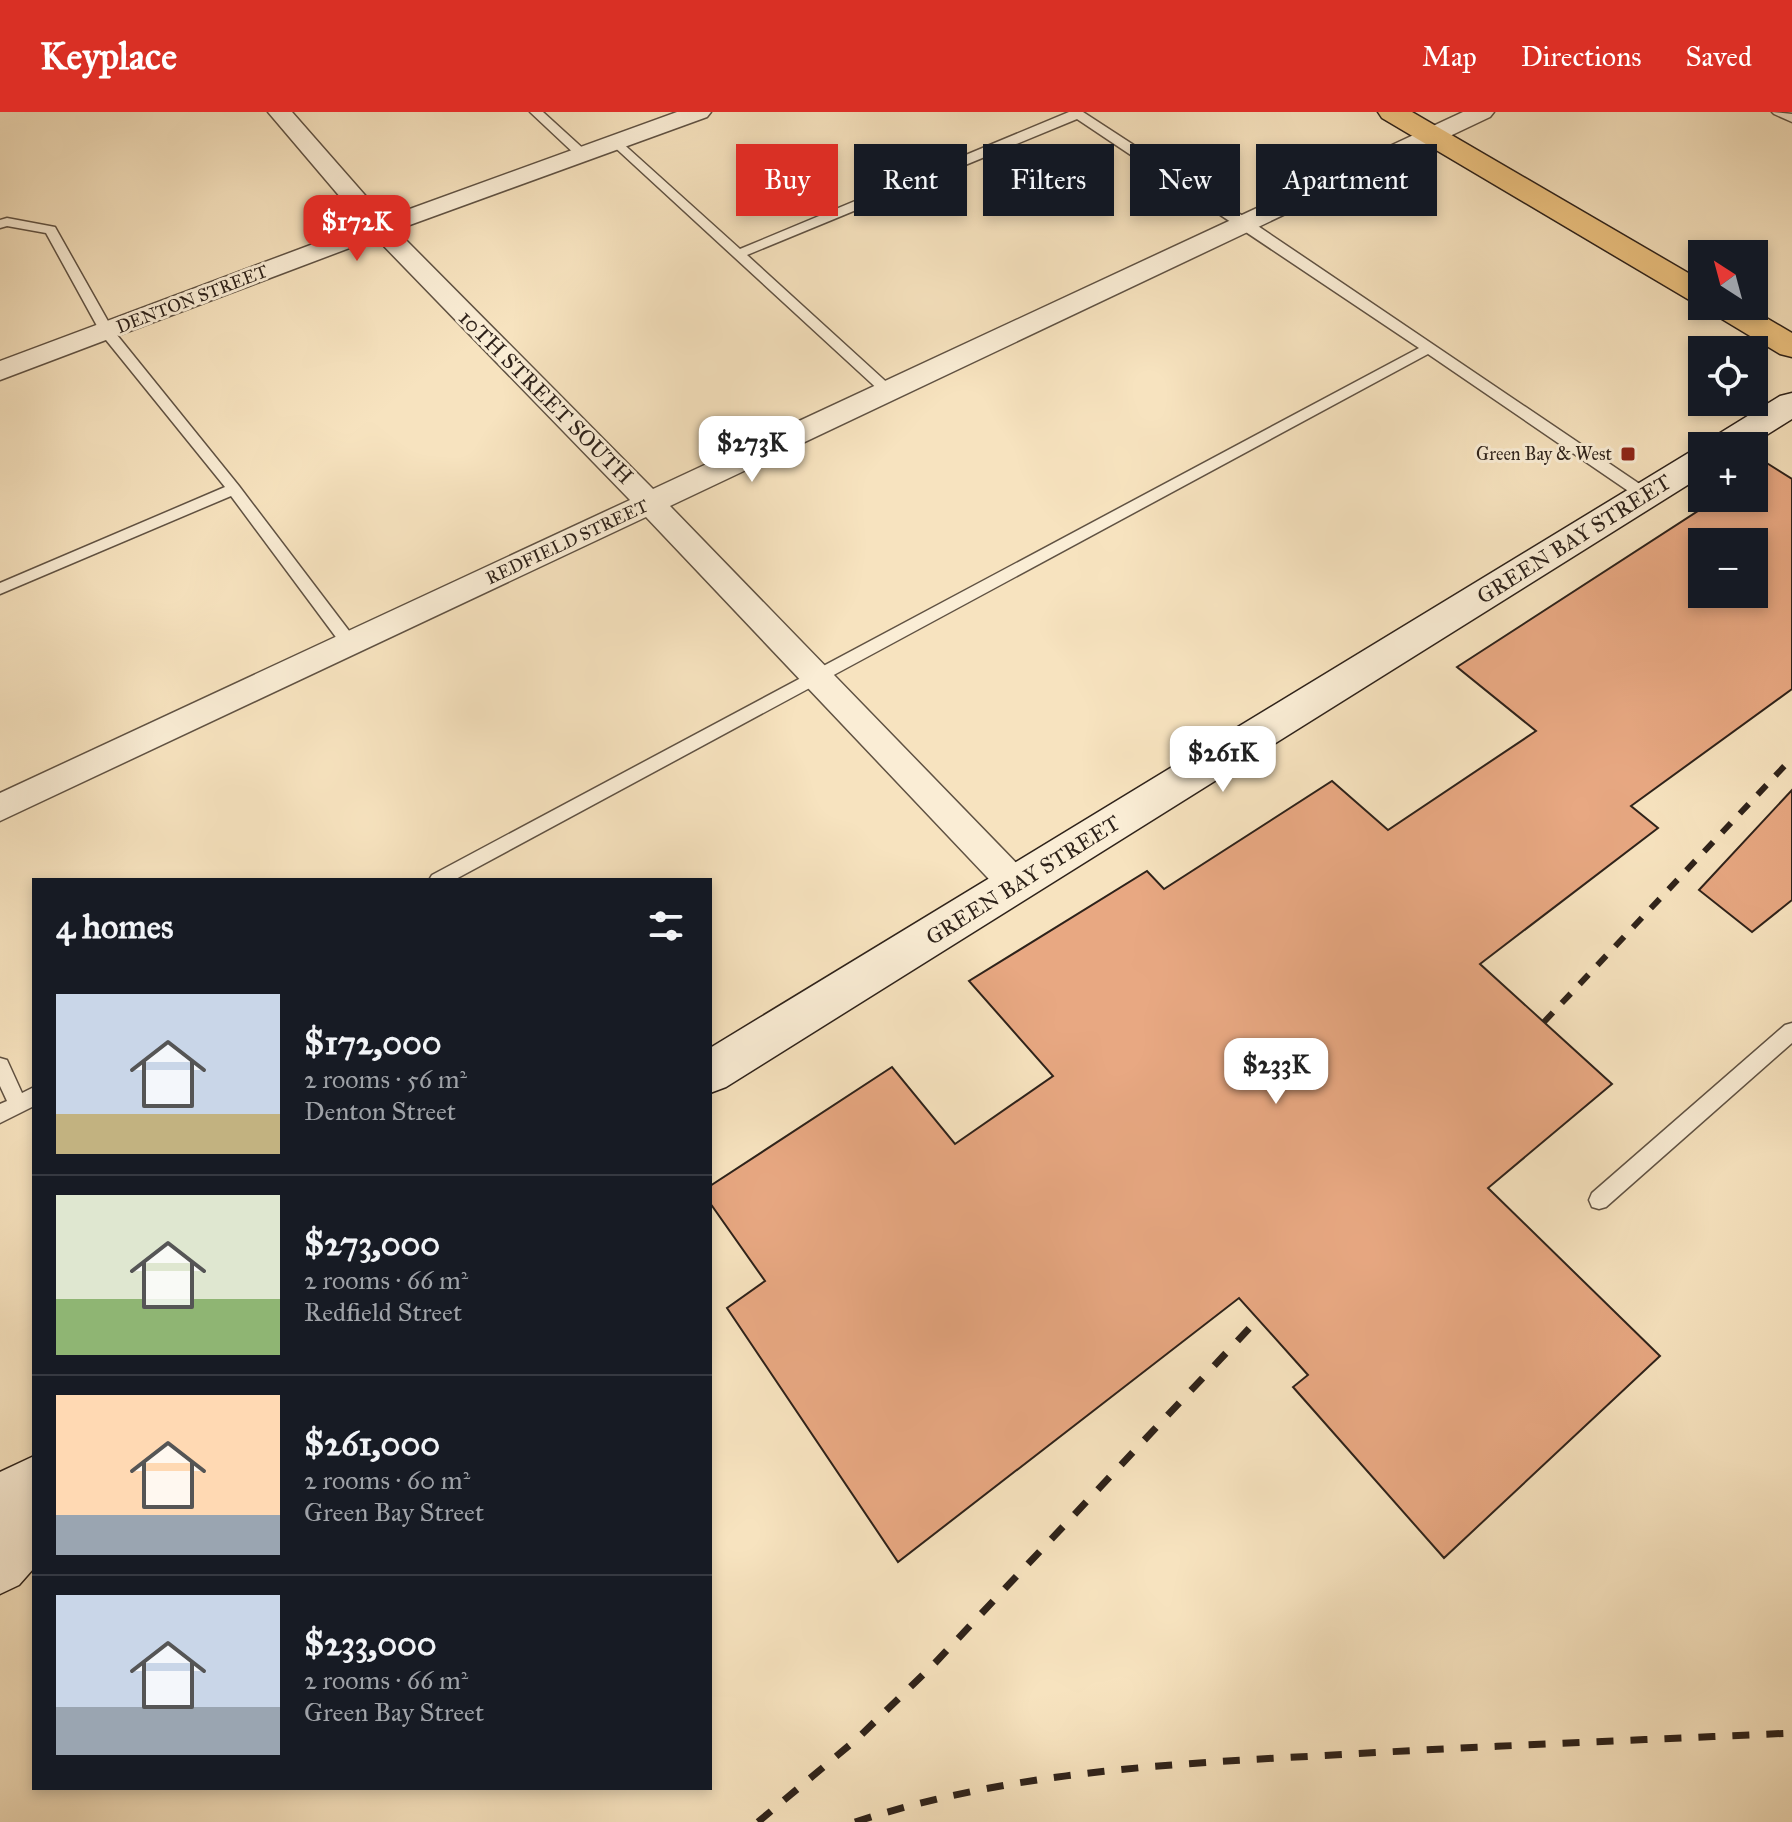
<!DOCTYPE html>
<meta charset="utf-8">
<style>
body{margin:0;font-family:"IM FELL Great Primer",serif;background:#242831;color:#f1f3f6;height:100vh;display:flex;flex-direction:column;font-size:30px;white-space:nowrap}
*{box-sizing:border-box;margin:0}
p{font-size:26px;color:#9ea1a6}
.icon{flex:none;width:44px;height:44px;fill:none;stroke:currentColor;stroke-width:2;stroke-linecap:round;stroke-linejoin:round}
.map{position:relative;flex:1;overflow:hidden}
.details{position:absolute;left:32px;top:766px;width:680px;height:912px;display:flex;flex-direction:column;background:#171b24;border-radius:0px;box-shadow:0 4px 12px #0003}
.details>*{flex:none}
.hud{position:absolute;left:736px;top:32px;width:760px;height:72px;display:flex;gap:16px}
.needle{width:52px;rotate:324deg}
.tools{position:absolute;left:1688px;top:128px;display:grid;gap:16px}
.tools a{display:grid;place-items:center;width:80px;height:80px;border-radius:0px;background:#171b24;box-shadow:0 4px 12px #0003;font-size:40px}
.price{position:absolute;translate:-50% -68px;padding:0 18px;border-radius:16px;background:#fff;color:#222;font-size:26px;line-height:52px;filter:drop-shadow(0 2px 4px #0008)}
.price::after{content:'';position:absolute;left:50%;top:48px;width:24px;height:18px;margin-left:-12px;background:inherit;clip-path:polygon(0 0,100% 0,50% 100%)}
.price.selected{background:#d93025;color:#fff}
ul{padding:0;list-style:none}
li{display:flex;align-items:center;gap:24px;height:200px;padding:0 24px}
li+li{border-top:2px solid #363941}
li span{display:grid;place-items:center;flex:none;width:224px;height:160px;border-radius:0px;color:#555}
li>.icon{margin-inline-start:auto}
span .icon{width:96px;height:96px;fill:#fffc;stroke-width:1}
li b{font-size:34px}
h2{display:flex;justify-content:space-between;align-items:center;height:96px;padding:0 24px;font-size:34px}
.pill{padding:0 28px;border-radius:0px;background:#171b24;box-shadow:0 4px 12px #0003;font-size:28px;line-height:72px}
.pill.selected{background:#d93025;color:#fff}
header{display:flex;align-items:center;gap:48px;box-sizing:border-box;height:112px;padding:0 40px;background:#d93025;color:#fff}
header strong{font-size:38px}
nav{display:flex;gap:44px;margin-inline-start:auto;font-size:28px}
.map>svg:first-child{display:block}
.building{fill:#e8a882;stroke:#2e221a;stroke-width:2;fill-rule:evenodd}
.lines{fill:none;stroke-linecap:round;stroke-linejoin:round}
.lane-casing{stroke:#605243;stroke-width:3}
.street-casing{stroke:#605243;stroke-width:3}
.secondary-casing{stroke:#2e221a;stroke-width:3}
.primary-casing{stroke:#2e221a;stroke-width:3}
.lane{fill:#faedd5;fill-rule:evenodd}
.street{fill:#faedd5;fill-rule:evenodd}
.secondary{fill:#faedd5;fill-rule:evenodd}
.primary{fill:#ecc280;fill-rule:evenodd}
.rail-far1{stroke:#2e221a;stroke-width:6;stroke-dasharray:13 13;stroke-linecap:butt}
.rail{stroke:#2e221a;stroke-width:7;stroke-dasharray:17 17;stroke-linecap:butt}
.poi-dot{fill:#8f2418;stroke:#faedd5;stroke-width:3}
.labels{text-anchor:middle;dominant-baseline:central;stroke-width:6;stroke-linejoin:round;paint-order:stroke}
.far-street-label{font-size:18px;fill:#2e221a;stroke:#faedd5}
.far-poi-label{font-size:18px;fill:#2e221a;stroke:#faedd5;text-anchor:end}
.street-label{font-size:22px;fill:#2e221a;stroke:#faedd5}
</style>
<header>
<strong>Keyplace</strong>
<nav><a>Map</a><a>Directions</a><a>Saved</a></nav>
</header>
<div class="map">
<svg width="1792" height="1710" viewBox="0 0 1792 1710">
<rect width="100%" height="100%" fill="#f7e3bf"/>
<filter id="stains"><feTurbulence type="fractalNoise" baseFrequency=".0025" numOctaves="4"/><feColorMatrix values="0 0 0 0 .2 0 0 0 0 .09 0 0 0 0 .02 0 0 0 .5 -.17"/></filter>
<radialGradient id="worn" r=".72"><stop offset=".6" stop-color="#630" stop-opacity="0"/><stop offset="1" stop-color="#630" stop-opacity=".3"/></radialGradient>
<path class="building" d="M1754,343L1792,367V577L1631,694L1658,716L1480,852L1612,972L1488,1076L1660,1244L1444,1446L1293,1275L1308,1263L1239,1186L898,1450L727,1196L765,1169L710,1091V1074L892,955L955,1032L1053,964L969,869L1147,759L1164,777L1332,669L1388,718L1536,619L1457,555L1718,386H1754ZM1702,430H1754V482H1702Z
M1792,678V788L1752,820L1699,778Z"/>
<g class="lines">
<g class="lane-casing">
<path id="lane" d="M530,0H543L587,40V46H579Z
M1069,0H1083L1249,108L1650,379V387H1640L1428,242L454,768H429L432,763L1419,236L1077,7L747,143L893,276V282H883L609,30L619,28L740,137Z
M1772,0L1792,2V10L1774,2Z
M7,106L55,115L113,218L239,374L356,528L358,532L356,536H344L231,384L0,482V471L225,375L102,223L46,121L7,114L0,116V108Z
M1792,911V931L1606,1095L1599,1097L1592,1095L1589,1088L1592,1081L1785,913Z
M0,946L7,948L22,981L34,975V994L0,1011V992L7,989L0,974Z"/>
</g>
<g class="street-casing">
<path id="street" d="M268,0H292L385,106L677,0H711L707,5L396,118L653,377L1463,0H1494L1490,5L670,394L1028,763L1033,773L1028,783L1016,787L1004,783L646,405L0,709V681L630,388L376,126L0,268V249L364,113Z"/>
</g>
<g class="secondary-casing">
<path id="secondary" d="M1792,281V307L1749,334H1707L1712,326L1780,284Z
M1702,336V364L726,975L710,981V936L1690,340Z
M34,1344V1456L19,1473L0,1482V1360Z"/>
</g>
<g class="primary-casing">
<path id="primary" d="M1378,0H1412L1702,169V192L1691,189L1382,6Z
M1707,194H1746L1792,221V245L1780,242L1712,201Z"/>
</g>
<use href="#lane" class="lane"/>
<use href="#street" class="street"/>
<use href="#secondary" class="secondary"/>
<use href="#primary" class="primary"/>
<path class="rail-far1" d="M1544,910L1792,646"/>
<path class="rail" d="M758,1710L858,1626L935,1551L1258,1207
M855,1710C1012,1659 1169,1652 1333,1643C1486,1634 1639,1628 1792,1621"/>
</g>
<rect class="poi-dot" x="1620" y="334" width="16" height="16" rx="4"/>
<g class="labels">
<g class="far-street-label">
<text transform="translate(192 187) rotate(-21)">DENTON STREET</text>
<text transform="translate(567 430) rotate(-25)">REDFIELD STREET</text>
</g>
<g class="far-poi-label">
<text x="1612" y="342">Green Bay &amp; West</text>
</g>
<g class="street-label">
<text transform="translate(546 285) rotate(45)">10TH STREET SOUTH</text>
<text transform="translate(1574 427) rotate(-32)">GREEN BAY STREET</text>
<text transform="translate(1023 768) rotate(-32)">GREEN BAY STREET</text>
</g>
</g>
<rect width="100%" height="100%" filter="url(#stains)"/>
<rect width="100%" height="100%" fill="url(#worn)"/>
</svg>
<div class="tools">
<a><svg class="needle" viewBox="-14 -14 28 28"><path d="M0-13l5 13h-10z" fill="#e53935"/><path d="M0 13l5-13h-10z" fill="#9ea1a6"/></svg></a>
<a><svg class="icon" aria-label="locate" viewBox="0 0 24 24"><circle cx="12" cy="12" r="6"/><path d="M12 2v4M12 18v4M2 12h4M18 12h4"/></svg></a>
<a>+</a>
<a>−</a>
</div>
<b class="price selected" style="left:357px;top:151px">$172K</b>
<b class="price" style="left:752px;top:372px">$273K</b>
<b class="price" style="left:1223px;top:682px">$261K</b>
<b class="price" style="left:1276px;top:994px">$233K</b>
<div class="hud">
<a class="pill selected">Buy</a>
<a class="pill">Rent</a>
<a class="pill">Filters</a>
<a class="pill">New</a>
<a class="pill">Apartment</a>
</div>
<section class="details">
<h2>4 homes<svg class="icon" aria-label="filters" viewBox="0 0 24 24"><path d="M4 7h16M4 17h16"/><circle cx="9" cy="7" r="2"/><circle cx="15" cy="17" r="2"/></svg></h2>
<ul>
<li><span style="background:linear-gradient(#c9d6e8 75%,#c2b280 0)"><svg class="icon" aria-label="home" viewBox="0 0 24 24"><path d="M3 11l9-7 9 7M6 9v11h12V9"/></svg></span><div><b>$172,000</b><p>2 rooms · 56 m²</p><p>Denton Street</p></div></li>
<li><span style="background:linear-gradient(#dfe7d0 65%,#8fb573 0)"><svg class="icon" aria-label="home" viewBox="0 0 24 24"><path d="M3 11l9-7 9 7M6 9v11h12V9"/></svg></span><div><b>$273,000</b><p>2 rooms · 66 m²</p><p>Redfield Street</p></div></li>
<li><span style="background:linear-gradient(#ffd9b3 75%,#9aa5b1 0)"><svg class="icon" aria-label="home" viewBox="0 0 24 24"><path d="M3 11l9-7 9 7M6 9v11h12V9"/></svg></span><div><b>$261,000</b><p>2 rooms · 60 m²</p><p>Green Bay Street</p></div></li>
<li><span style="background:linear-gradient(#c9d6e8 70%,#9aa5b1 0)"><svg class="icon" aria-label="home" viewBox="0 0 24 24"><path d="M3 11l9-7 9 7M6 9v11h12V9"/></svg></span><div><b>$233,000</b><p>2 rooms · 66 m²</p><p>Green Bay Street</p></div></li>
</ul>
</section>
</div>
